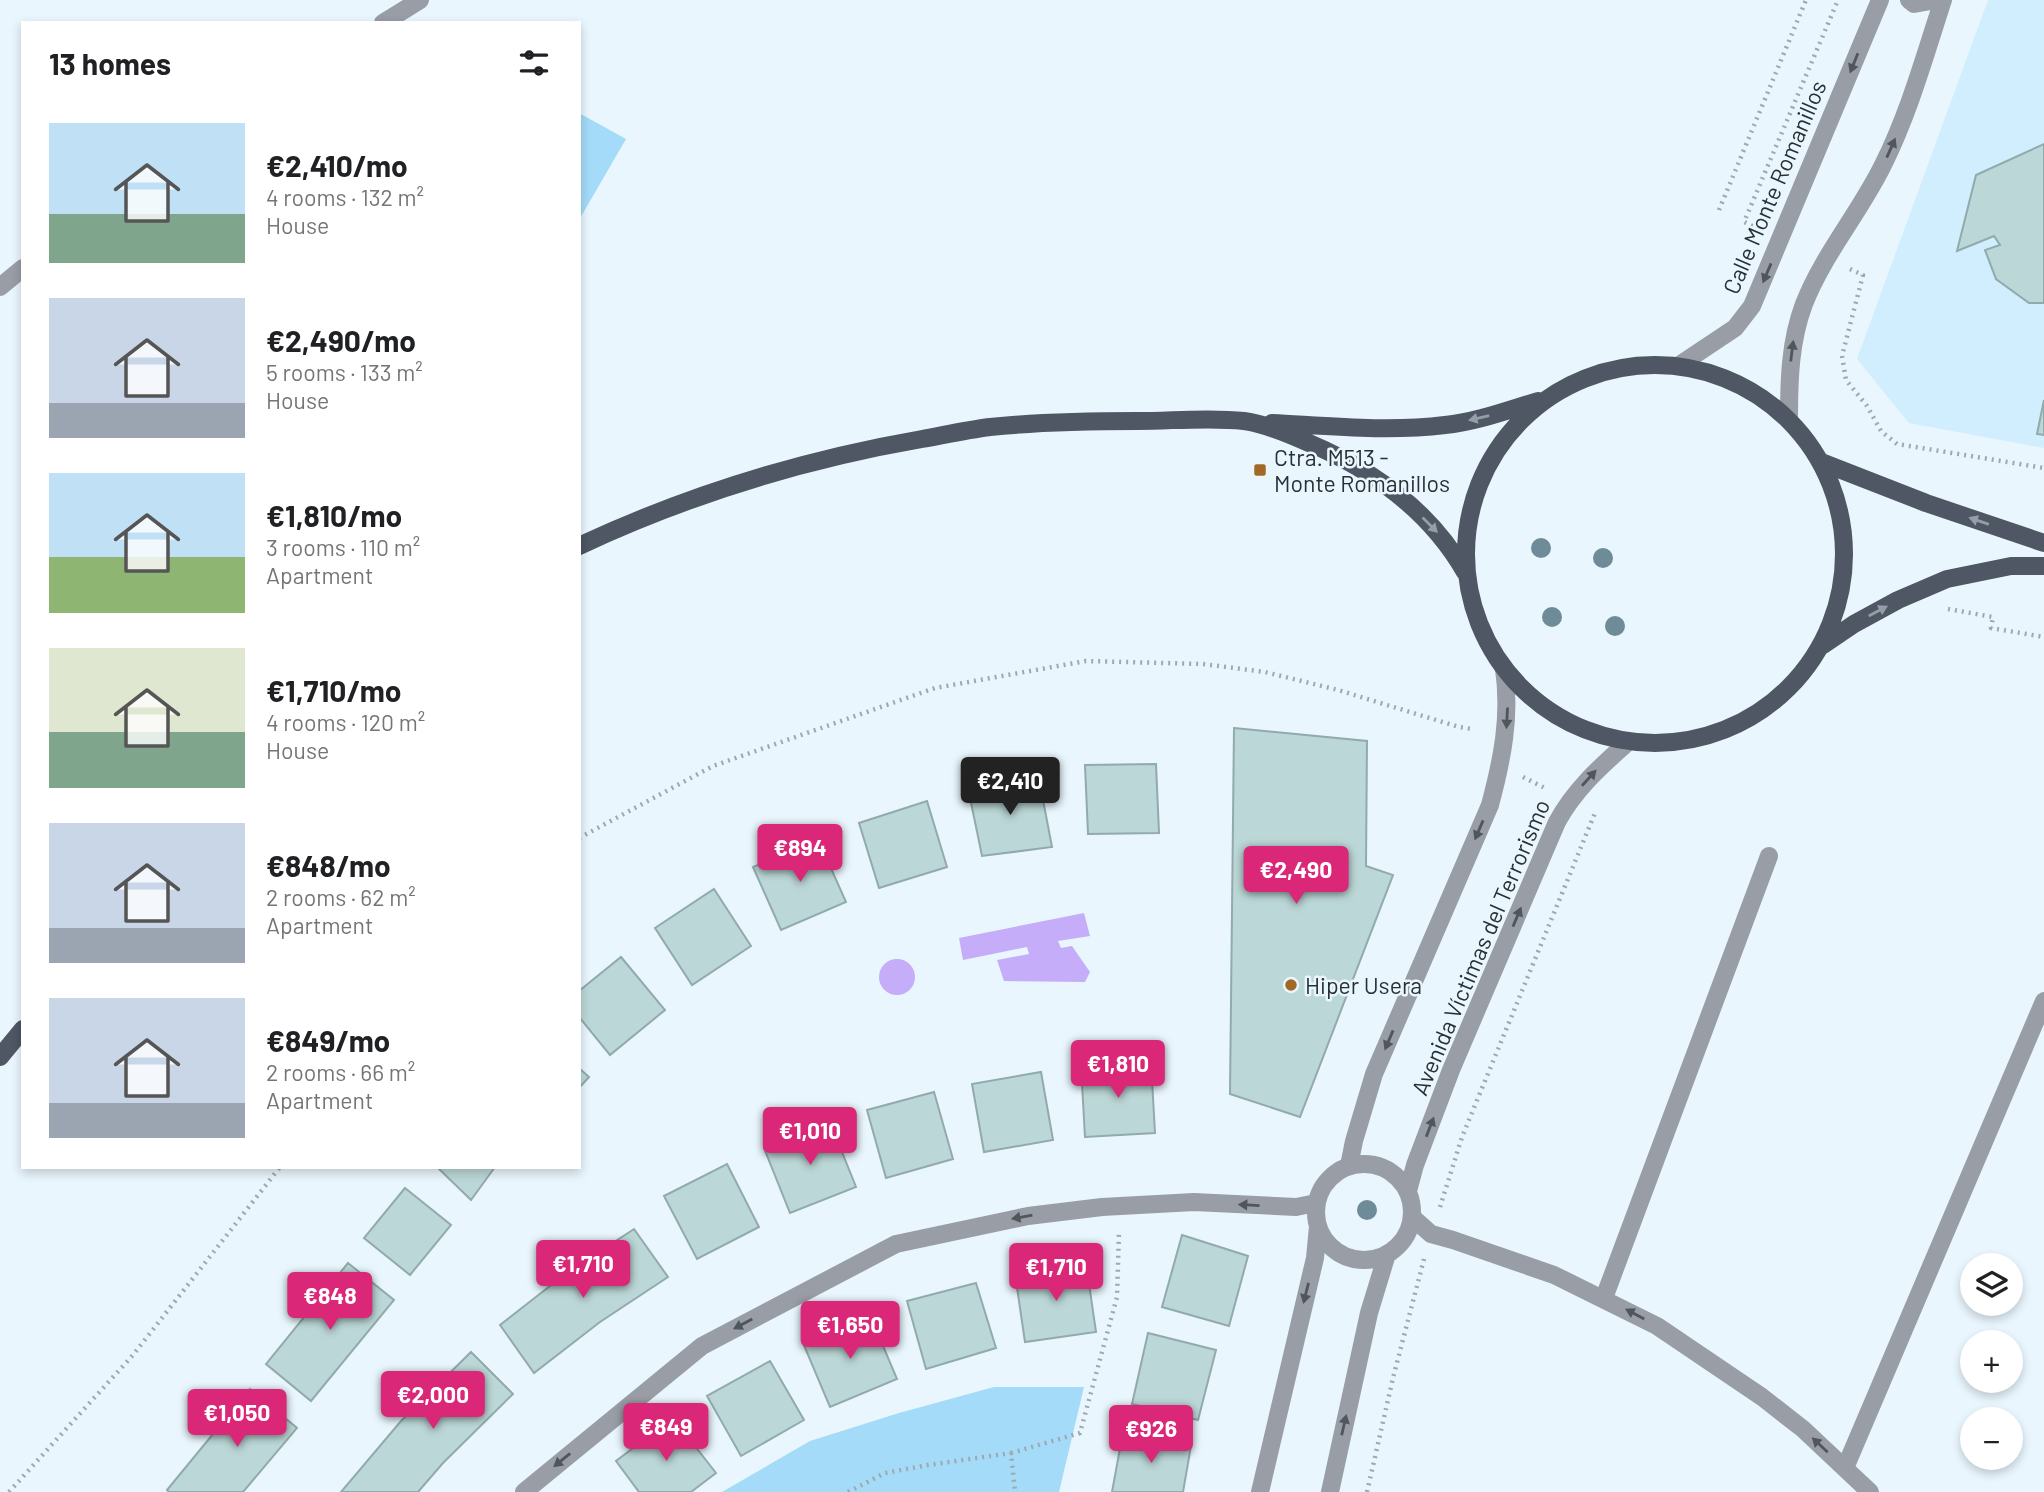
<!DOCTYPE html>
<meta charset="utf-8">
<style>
body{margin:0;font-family:Barlow,sans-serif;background:#f2f2f2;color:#202124;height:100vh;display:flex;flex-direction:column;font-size:26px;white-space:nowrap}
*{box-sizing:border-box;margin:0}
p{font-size:23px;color:#757577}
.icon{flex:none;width:38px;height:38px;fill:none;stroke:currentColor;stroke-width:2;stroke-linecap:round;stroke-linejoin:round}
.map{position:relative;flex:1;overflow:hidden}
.panel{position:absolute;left:21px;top:21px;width:560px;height:1148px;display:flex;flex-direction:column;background:#fff;border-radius:0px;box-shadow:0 4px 10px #0003}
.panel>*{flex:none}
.fabs{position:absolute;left:1960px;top:1253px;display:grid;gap:14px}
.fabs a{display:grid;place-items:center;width:63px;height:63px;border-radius:50%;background:#fff;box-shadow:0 4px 10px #0003;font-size:35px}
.price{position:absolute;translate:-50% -60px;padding:0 16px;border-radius:7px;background:#db2777;color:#fff;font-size:23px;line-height:46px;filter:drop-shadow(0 2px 4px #0008)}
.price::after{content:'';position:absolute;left:50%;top:42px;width:21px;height:16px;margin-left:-10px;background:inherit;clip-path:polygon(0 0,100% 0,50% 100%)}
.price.selected{background:#222;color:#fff}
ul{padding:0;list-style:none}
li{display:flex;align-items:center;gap:21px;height:175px;padding:0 28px}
li span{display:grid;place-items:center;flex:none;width:196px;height:140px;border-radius:0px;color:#555}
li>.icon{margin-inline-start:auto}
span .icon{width:84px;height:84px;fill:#fffc;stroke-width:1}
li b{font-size:30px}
h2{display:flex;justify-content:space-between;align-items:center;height:84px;padding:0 28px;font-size:30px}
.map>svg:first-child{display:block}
.built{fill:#d0eefe}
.green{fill:#a4dbf8}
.water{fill:#c5adf9}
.building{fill:#bcd7d7;stroke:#91aaab;stroke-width:2}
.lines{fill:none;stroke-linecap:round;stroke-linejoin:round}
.path{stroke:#9da9af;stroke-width:4.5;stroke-dasharray:2 5;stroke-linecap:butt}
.minor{stroke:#999da5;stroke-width:18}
.primary{stroke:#4f5664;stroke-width:18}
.tree{fill:#6e8b98}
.oneway{fill:#4f565c}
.oneway2{fill:#949ea9}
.poi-dot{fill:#a26827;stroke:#e9f6fd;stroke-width:2.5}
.labels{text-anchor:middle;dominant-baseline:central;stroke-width:5;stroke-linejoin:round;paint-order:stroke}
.street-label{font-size:23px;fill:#273034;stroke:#e9f6fd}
.poi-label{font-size:23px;fill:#273034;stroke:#e9f6fd;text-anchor:start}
</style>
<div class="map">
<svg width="2044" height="1492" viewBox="0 0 2044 1492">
<rect width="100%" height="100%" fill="#e9f6fd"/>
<path class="built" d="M1988,0H2044V448L1909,423L1857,359Z"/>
<path class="green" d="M579,113L626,139L579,220Z
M994,1387H1084L1059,1492H722L810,1441L899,1413Z"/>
<path class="water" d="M1084,913L1090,936L1058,941L1061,948L1072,946L1090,972L1085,982L1004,981L997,960L1029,954L1027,947L963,960L959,938Z
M879 977a18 18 0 1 1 36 0a18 18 0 1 1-36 0Z"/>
<path class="building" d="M2044,144V303H2029L1996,279L1985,250L2000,245L1994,236L1957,251L1976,175Z
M2044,400V435L2037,434Z
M1234,728L1367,741L1366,866L1393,875L1300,1117L1230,1094Z
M1156,764L1159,833L1088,834L1085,765Z
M1039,779L1052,847L982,856L968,788Z
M927,801L947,867L879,888L859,823Z
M818,839L846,902L781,930L753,867Z
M714,889L751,946L692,985L655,928Z
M621,957L665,1010L610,1055L579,1017V991Z
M1151,1062L1155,1133L1085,1137L1081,1066Z
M579,1068L589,1077L579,1088Z
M1041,1072L1053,1140L984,1152L972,1084Z
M934,1092L953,1159L886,1178L867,1110Z
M830,1122L856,1187L790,1213L764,1148Z
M727,1164L759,1227L697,1259L664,1196Z
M437,1167H495L471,1200Z
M405,1188L451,1225L410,1275L364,1238Z
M634,1229L668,1277L600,1322L534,1373L500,1325L564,1275Z
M1182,1235L1248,1256L1229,1326L1162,1307Z
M348,1263L394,1300L311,1401L266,1364Z
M1086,1263L1096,1332L1025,1342L1015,1274Z
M976,1283L996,1348L926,1369L907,1301Z
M870,1315L897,1379L830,1407L803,1343Z
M1148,1333L1216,1350L1198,1420L1132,1404Z
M471,1352L513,1394L443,1463L418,1492H341L401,1421Z
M770,1361L804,1420L741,1456L707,1396Z
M250,1389L297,1428L243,1492H169L167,1490Z
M673,1418L716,1473L691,1492H639L616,1461Z
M1123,1432L1191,1446L1183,1492H1112Z"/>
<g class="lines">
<path class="path" d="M1719,210L1806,0
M1759,229L1744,222L1838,0
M1850,269L1863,275L1842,356L1846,380L1867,406L1881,431L1897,444L2044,468
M1948,609L1993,617L1991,628L2044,637
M1523,777L1547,789
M579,838L713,766L935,688L1086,661L1203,664L1265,672L1338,690L1459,727L1472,729
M1440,1207L1462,1137L1595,813
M1011,1453L1080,1433L1117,1297L1119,1231
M9,1492L133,1355L280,1167
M848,1492L885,1473L928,1465L1011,1453L1015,1492
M1367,1492L1393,1378L1424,1259"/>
<path class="minor" d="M1909,0L1914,4L1936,0
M383,23L420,0
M0,287L23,268
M1678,366L1735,328L1752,306L1880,0
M1789,419C1789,380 1790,341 1804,304C1823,255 1860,212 1883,165C1909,113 1925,55 1943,0
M1316 1212a48 48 0 1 1 96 0a48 48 0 1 1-96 0Z
M1349,1166L1354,1141L1374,1074L1490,805C1502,760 1511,717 1504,669
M1408,1191L1415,1165L1451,1070L1557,822C1575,789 1601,766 1628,742
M1412,1217L1431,1234L1453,1240L1554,1275L1657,1326L1762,1397L1803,1429L1870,1492
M1604,1298L1769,856
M1845,1468L2044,1001
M524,1492L702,1346L896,1244L1028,1216L1102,1207L1194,1202L1296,1207L1316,1203
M1260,1492L1315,1258L1318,1226
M1330,1492L1369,1313L1387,1254"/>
<path class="primary" d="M1466 554a189 189 0 1 1 378 0a189 189 0 1 1-378 0Z
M1272,423C1329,426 1388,432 1445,425C1476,422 1508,410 1538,401
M1821,462L1926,503L2044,543
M579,546C690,494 801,460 922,439C944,435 967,430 990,427C1039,422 1089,421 1138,421C1172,421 1210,417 1244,421C1266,424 1289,434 1309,443C1373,470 1430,511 1465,572
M1823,645L1854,624L1898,600L1947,579L2011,566H2044
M0,1057L23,1029"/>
</g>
<g class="tree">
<circle cx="1541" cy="548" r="10"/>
<circle cx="1603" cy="558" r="10"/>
<circle cx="1552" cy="617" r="10"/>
<circle cx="1615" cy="626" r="10"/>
<circle cx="1367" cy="1210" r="10"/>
</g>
<defs><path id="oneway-solid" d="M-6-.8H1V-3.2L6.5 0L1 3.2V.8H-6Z" transform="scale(1.75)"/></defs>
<g class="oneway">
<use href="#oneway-solid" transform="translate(1854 63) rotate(112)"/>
<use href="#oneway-solid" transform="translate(1891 148) rotate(-66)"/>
<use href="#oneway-solid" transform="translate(1767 273) rotate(113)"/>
<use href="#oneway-solid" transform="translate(1792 351) rotate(-83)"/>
<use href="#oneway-solid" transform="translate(1507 718) rotate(93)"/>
<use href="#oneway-solid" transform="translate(1589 778) rotate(-48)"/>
<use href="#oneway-solid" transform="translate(1479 830) rotate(113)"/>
<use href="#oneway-solid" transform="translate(1517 917) rotate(-67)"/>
<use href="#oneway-solid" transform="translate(1389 1040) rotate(113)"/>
<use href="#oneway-solid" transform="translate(1430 1127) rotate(-69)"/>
<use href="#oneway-solid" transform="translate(1249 1205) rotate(-177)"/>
<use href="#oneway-solid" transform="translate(1022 1217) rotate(170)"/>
<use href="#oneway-solid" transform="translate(1306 1293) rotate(104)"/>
<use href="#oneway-solid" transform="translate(1635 1314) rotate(-152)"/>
<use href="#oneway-solid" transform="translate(743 1324) rotate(152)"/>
<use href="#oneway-solid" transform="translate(1344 1425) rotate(-77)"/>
<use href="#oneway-solid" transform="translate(1820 1445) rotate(-137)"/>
<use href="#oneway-solid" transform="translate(562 1460) rotate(141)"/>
</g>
<g class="oneway2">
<use href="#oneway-solid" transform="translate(1479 418) rotate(167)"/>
<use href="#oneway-solid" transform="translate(1979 521) rotate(-161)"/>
<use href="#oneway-solid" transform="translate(1430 525) rotate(45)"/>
<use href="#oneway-solid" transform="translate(1878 611) rotate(-28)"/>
</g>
<g class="poi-dot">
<rect x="1253" y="463" width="14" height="14" rx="3.5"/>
<circle cx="1291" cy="985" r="7"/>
</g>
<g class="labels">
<g class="street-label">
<text transform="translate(1774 187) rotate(-67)">Calle Monte Romanillos</text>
<text transform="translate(1480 947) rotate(-67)">Avenida Víctimas del Terrorismo</text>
</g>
<g class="poi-label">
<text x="1274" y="457">Ctra. M513 -<tspan x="1274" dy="26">Monte Romanillos</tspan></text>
<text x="1305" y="985">Hiper Usera</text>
</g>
</g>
</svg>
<div class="fabs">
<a><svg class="icon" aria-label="layers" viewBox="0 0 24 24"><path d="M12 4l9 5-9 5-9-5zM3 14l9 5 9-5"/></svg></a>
<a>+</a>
<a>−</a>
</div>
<b class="price selected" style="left:1010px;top:817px">€2,410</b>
<b class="price" style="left:800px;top:884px">€894</b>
<b class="price" style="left:1296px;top:906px">€2,490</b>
<b class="price" style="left:1118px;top:1100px">€1,810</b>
<b class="price" style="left:810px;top:1167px">€1,010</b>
<b class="price" style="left:583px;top:1300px">€1,710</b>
<b class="price" style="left:1056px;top:1303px">€1,710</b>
<b class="price" style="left:330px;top:1332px">€848</b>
<b class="price" style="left:850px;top:1361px">€1,650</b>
<b class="price" style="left:433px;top:1431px">€2,000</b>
<b class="price" style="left:237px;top:1449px">€1,050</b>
<b class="price" style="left:666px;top:1463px">€849</b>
<b class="price" style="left:1151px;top:1465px">€926</b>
<section class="panel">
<h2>13 homes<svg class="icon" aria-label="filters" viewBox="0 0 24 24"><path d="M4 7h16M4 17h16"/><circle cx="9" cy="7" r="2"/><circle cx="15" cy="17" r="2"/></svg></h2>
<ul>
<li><span style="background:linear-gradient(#bfe0f5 65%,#7fa58c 0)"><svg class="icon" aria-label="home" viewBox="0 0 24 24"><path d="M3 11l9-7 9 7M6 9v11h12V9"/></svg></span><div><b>€2,410/mo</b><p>4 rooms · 132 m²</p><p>House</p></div></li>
<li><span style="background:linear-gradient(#c9d6e8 75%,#9aa5b1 0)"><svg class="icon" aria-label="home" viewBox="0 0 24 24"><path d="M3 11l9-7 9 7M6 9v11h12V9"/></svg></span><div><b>€2,490/mo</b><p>5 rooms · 133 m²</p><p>House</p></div></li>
<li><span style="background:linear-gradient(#bfe0f5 60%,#8fb573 0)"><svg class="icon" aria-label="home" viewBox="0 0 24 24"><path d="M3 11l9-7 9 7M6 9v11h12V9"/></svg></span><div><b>€1,810/mo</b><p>3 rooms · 110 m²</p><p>Apartment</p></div></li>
<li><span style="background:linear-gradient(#dfe7d0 60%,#7fa58c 0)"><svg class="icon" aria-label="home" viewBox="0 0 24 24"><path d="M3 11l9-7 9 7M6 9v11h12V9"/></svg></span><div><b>€1,710/mo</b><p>4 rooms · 120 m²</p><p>House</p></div></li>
<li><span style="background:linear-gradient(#c9d6e8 75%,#9aa5b1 0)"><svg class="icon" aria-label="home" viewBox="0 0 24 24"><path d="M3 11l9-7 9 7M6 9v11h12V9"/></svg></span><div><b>€848/mo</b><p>2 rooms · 62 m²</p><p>Apartment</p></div></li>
<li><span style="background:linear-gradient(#c9d6e8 75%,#9aa5b1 0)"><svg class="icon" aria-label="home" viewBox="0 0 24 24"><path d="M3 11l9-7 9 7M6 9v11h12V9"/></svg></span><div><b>€849/mo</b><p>2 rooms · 66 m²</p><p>Apartment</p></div></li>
</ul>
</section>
</div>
